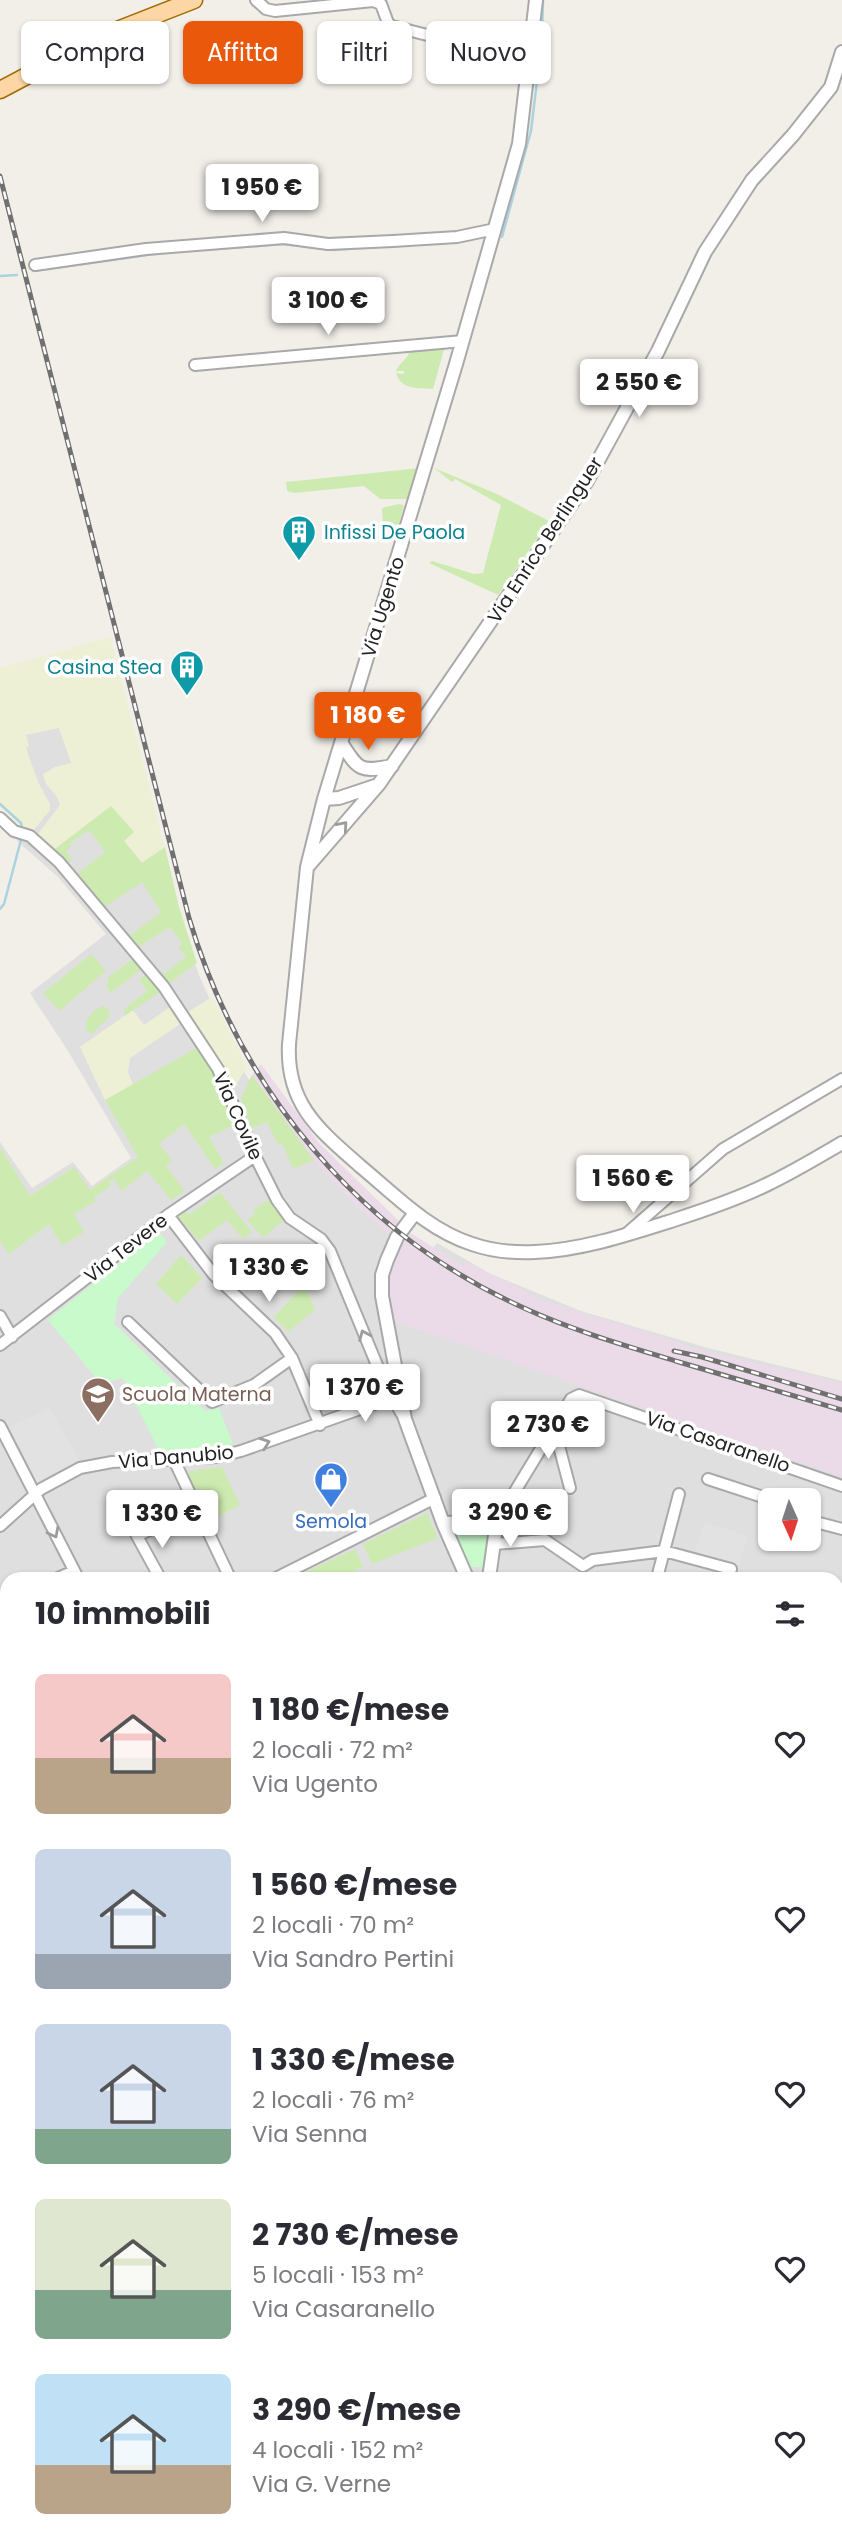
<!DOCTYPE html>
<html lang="it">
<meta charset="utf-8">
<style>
body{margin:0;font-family:Poppins,sans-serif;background:#f7f7f7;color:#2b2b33;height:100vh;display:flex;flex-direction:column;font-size:26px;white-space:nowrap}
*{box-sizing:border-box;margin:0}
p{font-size:23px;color:#7c7c81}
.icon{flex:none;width:38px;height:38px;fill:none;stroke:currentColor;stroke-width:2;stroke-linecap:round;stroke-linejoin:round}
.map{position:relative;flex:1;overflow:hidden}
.panel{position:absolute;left:0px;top:1572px;width:844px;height:975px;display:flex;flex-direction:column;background:#fff;border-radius:21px 21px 0 0;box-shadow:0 2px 5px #0004}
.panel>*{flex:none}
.guide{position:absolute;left:21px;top:21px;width:802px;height:63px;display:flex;gap:14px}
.needle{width:46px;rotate:177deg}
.buttons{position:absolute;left:758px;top:1488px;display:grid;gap:14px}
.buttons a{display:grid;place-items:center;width:63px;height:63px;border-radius:10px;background:#fff;box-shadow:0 2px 5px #0004;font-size:35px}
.price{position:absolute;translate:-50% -60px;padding:0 16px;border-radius:7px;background:#fff;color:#222;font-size:23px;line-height:46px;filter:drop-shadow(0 2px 4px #0008)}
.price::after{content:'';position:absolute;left:50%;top:42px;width:21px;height:16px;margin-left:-10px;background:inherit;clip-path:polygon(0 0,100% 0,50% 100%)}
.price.selected{background:#ea580c;color:#fff}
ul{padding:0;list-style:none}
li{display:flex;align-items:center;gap:21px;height:175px;padding:0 35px}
li span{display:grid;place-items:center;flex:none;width:196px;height:140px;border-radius:10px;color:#555}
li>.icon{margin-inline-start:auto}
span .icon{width:84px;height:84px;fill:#fffc;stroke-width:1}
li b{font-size:30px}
h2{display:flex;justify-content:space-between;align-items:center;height:84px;padding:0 35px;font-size:30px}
.pill{padding:0 24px;border-radius:10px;background:#fff;box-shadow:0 2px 5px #0004;font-size:24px;line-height:63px}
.pill.selected{background:#ea580c;color:#fff}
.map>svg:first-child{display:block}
.residential{fill:#e0dfdf;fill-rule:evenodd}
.industrial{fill:#ebdbe8}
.farmland{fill:#eef0d5}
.grass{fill:#cdebb0}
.park{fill:#c8facc}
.parking{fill:#e2e2e2}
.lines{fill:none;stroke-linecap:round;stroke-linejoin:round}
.stream{stroke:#aad3df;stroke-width:2.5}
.minor-casing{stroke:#a9a9a9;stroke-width:14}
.tertiary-casing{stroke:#a9a9a9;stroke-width:16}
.primary-casing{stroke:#a06b00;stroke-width:19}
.minor{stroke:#fff;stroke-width:10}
.tertiary{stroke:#fff;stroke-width:12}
.primary{stroke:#fcd6a4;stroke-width:16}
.rail-casing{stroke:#707070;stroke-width:5}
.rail{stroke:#fff;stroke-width:2.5;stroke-dasharray:8;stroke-linecap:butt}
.oneway{stroke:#9c9c9c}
.labels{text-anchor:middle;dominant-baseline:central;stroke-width:7;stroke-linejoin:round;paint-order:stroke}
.culture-label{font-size:19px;fill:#0d838f;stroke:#fff;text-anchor:start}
.street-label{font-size:19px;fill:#222;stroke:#fff}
.education-label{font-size:19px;fill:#785e54;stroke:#fff;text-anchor:start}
.shop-label{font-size:19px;fill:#366cbe;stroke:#fff}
</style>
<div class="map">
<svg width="842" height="2545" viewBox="0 0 842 2545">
<rect width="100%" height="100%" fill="#f2efe9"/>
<path class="residential" d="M118,690L177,911L199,975L240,1066L265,1104L353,1198L395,1235L426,1257L437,1243L491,1274L581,1311L708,1348L842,1381V2545H0V1142L32,1188L73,1162L92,1186L131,1158L68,1051L30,993L106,934L57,876L17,841L47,807L8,739ZM770,1500H808V1538H770ZM7,1578H836V2539H7Z"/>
<path class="industrial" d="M261,1064L319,1143L400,1222L390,1235L353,1203L314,1160L277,1112L252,1075Z
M409,1232L464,1267L467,1262L542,1300L708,1352L842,1383V1477L394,1321L388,1295V1268L401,1242Z"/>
<path class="farmland" d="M110,637L165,847L142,863L124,841L133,832L111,806L55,849L38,834L60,805L57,797L46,784L43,774L55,767L71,763L59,728L26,735L29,746L26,747L29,757L39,784L50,804V810L33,831L29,832L0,807V668Z
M212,997L247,1066L234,1089L215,1052L188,1012Z
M170,1007L180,1024L130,1058L128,1072L133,1085L105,1100L80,1047L133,1010L144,1025Z
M0,2008L7,2020V2105L0,2110Z"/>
<path class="grass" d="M445,346L433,389C418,388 401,390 396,373L404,374V371H396C400,361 409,360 410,348Z
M420,468L411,499H380L364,486L294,493L287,491L286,482Z
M434,468L497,494L549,521L498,595L429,563L432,561L474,574L483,573L501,505L455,479L452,482Z
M398,504L404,505L399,524L383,526L382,508Z
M111,806L134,832L124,841L142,863L165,847L179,907L197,963L167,985L162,975L186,957L178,947L182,944L170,927L137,948L109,916L110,914L131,935L161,912L142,882L103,908L76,875L105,852L89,830L70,843L71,846L66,851L72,860L67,864L55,849Z
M91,954L106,971L59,1011L43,993Z
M133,959L142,969L110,993L107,985L108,977Z
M146,974L160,992L126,1015L123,1010L147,991L139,980Z
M103,1006L108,1008L110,1016L92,1034L86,1030C85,1018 92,1010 103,1006Z
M200,1046L222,1086L235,1125L209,1137L224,1163L215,1169L184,1124L159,1144L172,1160L166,1166L185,1191L171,1200L147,1171L122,1191L114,1179L109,1181L111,1186L94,1197L96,1201L74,1214L84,1232L62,1246L49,1224L9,1254L0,1241V1147L30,1196L74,1167L90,1190L138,1157L105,1100Z
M252,1075L314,1160L293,1169L282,1143L278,1145L267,1122L251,1129L241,1098Z
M220,1192L252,1232L243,1239L227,1220L199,1241L178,1216L185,1210L189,1215Z
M268,1200L285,1219L263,1238L247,1220L255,1214L253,1210Z
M181,1255L202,1278L177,1304L156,1284Z
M305,1284L315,1310L288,1332L274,1317Z
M222,1467L240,1505L210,1521L189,1477V1471Z
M427,1513L438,1538L372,1564L363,1544Z
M355,1549L363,1567L338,1578H293Z
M5,1749L7,1751V1947H0V1751Z
M135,2539H211L212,2545H135Z"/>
<path class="park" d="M158,1231L167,1242L118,1298L114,1324L205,1411L219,1408L233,1444L196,1451L160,1453L123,1378L101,1384L48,1320Z
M483,1527L488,1534L484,1567H469L454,1528Z"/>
<path class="parking" d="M50,1408L79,1460L37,1482L8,1427Z
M704,1522L748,1536L739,1566L695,1553Z"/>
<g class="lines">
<path class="stream" d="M502,237L531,131L542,39L543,0
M203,250L283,244L333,250L419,244
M33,271L168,252
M0,276L17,275
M0,804L21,823L22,829
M0,909L4,904L22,836"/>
<g class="minor-casing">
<path id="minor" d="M256,0L266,9L275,11L373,1L381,4L388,23L392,26L435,37L438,44L531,48
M35,265L146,249L284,238L328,244L393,241L457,237L495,229
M195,365L463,341
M0,818L14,831L30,836L59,862L164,987L218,1069L255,1156L277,1200L290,1218L321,1239L330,1251L386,1387L403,1416
M168,1215L214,1275L275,1333L292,1358L320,1425
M626,1234L723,1149L842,1079
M0,1316L12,1337
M128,1322L212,1402L254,1385L292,1358
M0,1345L168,1215L255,1156
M0,1426L78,1578
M554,1427L570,1488
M174,1460L230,1578
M708,1479L772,1500
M146,1506L156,1527L137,1536L127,1515Z
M808,1520L842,1529
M497,1521L571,1399L579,1395L842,1486
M0,1526L41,1489L80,1468L112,1462L217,1457L241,1451L397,1396
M137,1536L160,1578
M494,1544L545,1540L583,1566L593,1560L664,1551L731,1569L728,1578
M58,1578L74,1571
M276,1578L435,1498
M657,1578L679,1494
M836,1699L842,1681
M0,1733L7,1741
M836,1829L842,1830
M836,1969L842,1971
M836,2055L842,2057
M836,2104L842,2087
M836,2149L842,2150
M836,2201L842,2206
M0,2245L7,2242
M0,2326L7,2323
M836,2344L842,2341
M0,2403L7,2400
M836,2433L842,2445
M0,2484L7,2481
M130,2539V2545
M236,2539L237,2545
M423,2539L426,2545
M492,2539L495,2545
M524,2539L526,2545
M655,2539L659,2545
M687,2539L690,2545
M819,2539L822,2545
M539,2545L556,2539"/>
</g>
<g class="tertiary-casing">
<path id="tertiary" d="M536,0L519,144L456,364L324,799L307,867L289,1044C286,1104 319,1130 360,1166C395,1195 428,1230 472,1244C492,1251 514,1253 535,1252C582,1250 630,1234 674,1220C705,1210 738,1199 768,1184C793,1172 818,1157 842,1143
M342,744C359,771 361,772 392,766
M324,799L339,798L375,786
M309,865L379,784L587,481L658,351L705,252L752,180L793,135L831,87L842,52
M415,1213L397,1237L387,1260L382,1275V1296L405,1419L443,1523L467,1578
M443,1523L497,1521L489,1578
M0,1610L7,1618
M0,1669L7,1663
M0,1996L7,2008
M0,2120L7,2115
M836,2352L842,2359"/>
</g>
<g class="primary-casing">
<path id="primary" d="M0,90L102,36L194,0"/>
</g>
<use href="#minor" class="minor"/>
<use href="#tertiary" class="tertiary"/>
<use href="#primary" class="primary"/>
<g class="rail-casing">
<path id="rail" d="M0,176L189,918C240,1090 359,1234 524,1308C574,1331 627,1346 679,1362C733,1378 788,1394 842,1410
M674,1351L702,1357L842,1399"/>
</g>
<use href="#rail" class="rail"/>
</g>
<defs><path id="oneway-chevron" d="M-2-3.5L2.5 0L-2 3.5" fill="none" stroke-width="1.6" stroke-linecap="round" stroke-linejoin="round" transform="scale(1.75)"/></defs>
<g class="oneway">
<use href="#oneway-chevron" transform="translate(343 826) rotate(-49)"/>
<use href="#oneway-chevron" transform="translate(364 1335) rotate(-113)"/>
<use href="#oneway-chevron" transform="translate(265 1443) rotate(-19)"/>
<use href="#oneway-chevron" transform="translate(54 1533) rotate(63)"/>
</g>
<defs>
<g id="building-pin" transform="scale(1.75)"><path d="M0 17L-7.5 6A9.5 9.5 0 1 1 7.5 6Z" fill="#0f9aa8" stroke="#fff"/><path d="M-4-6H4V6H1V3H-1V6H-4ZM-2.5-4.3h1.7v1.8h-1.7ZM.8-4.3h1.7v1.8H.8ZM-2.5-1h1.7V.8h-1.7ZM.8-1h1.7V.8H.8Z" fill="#fff"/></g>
<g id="school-pin" transform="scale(1.75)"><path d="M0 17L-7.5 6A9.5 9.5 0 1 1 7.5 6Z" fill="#8d6e63" stroke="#fff"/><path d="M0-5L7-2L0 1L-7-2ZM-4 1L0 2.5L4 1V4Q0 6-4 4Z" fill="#fff"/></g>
<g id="shop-pin" transform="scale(1.75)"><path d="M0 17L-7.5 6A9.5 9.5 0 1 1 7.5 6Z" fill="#3f7fe0" stroke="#fff"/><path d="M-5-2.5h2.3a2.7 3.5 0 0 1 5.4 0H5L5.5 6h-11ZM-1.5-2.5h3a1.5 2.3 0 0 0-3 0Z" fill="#fff"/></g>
</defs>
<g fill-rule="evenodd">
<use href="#building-pin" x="299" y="532"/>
<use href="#building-pin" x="187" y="667"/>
<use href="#school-pin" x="98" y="1394"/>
<use href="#shop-pin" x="331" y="1479"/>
</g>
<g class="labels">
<g class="culture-label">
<text x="324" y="532">Infissi De Paola</text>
<text x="162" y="667" text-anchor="end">Casina Stea</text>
</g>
<g class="street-label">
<text transform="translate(545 540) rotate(-57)">Via Enrico Berlinguer</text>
<text transform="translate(383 607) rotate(-73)">Via Ugento</text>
<text transform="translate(238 1116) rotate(66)">Via Covile</text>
<text transform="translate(126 1248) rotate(-38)">Via Tevere</text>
<text transform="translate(718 1442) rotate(19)">Via Casaranello</text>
<text transform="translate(176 1457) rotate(-5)">Via Danubio</text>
</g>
<g class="education-label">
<text x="122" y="1394">Scuola Materna</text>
</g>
<g class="shop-label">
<text x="331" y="1521">Semola</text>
</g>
</g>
</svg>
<div class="buttons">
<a><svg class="needle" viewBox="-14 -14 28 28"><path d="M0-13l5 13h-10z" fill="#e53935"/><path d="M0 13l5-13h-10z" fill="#7c7c81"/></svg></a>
</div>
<b class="price" style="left:262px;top:224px">1 950 €</b>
<b class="price" style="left:328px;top:337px">3 100 €</b>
<b class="price" style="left:639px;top:419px">2 550 €</b>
<b class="price selected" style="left:368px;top:752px">1 180 €</b>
<b class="price" style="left:633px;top:1215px">1 560 €</b>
<b class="price" style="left:269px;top:1304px">1 330 €</b>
<b class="price" style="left:365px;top:1424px">1 370 €</b>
<b class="price" style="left:548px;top:1461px">2 730 €</b>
<b class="price" style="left:510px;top:1549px">3 290 €</b>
<b class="price" style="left:162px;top:1550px">1 330 €</b>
<div class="guide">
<a class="pill">Compra</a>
<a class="pill selected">Affitta</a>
<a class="pill">Filtri</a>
<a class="pill">Nuovo</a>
</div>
<section class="panel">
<h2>10 immobili<svg class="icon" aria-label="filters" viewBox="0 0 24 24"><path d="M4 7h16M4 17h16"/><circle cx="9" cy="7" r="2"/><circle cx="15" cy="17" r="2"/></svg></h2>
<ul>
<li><span style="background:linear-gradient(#f6c9c9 60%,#b9a48a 0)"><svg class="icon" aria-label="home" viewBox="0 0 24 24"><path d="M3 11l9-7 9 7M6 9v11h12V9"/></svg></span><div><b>1 180 €/mese</b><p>2 locali · 72 m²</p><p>Via Ugento</p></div><svg class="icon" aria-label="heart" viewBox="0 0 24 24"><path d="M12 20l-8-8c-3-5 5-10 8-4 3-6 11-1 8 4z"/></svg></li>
<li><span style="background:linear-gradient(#c9d6e8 75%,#9aa5b1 0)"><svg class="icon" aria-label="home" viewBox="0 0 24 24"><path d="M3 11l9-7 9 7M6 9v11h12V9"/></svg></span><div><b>1 560 €/mese</b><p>2 locali · 70 m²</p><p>Via Sandro Pertini</p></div><svg class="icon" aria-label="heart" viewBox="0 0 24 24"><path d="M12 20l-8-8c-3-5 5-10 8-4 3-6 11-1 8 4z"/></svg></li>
<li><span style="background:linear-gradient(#c9d6e8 75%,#7fa58c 0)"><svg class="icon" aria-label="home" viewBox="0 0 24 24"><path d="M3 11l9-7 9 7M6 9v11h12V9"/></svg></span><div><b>1 330 €/mese</b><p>2 locali · 76 m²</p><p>Via Senna</p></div><svg class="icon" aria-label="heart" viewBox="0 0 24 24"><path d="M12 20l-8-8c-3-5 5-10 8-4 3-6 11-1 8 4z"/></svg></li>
<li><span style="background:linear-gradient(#dfe7d0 65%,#7fa58c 0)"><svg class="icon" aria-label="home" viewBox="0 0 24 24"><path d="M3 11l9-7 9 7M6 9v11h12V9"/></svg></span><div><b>2 730 €/mese</b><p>5 locali · 153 m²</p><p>Via Casaranello</p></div><svg class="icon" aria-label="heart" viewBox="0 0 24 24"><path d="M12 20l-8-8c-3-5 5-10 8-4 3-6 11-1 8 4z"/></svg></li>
<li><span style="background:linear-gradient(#bfe0f5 65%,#b9a48a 0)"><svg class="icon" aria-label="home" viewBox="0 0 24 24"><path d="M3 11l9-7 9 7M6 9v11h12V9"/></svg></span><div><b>3 290 €/mese</b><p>4 locali · 152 m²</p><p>Via G. Verne</p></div><svg class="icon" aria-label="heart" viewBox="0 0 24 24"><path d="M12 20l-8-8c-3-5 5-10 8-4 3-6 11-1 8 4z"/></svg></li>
</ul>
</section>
</div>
